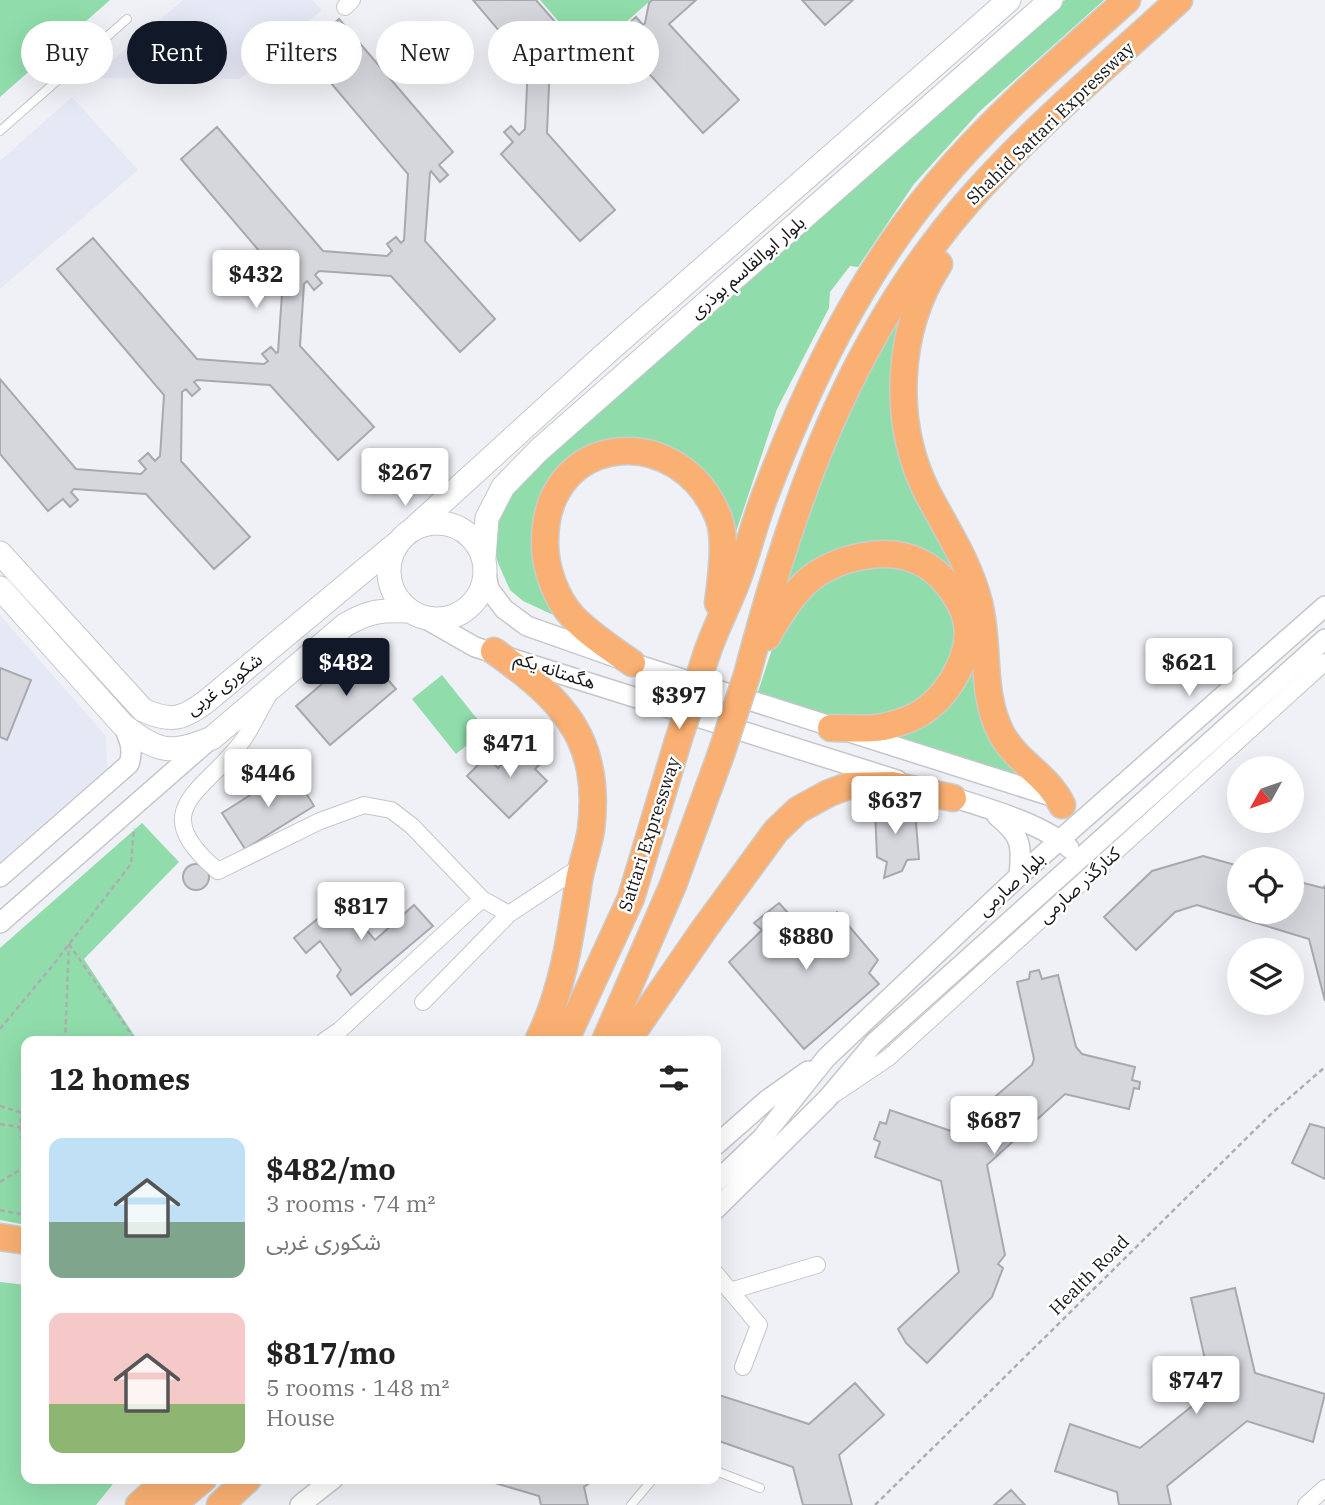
<!DOCTYPE html>
<meta charset="utf-8">
<style>
body{margin:0;font-family:"IBM Plex Serif","Noto Sans Arabic",serif;background:#f2f2f2;color:#222;height:100vh;display:flex;flex-direction:column;font-size:26px;white-space:nowrap}
*{box-sizing:border-box;margin:0}
p{font-size:23px;color:#767676}
.icon{flex:none;width:38px;height:38px;fill:none;stroke:currentColor;stroke-width:2;stroke-linecap:round;stroke-linejoin:round}
.map{position:relative;flex:1;overflow:hidden}
.side{position:absolute;left:21px;top:1036px;width:700px;height:448px;display:flex;flex-direction:column;background:#fff;border-radius:14px;box-shadow:0 7px 28px #0002}
.side>*{flex:none}
.banner{position:absolute;left:21px;top:21px;width:700px;height:63px;display:flex;gap:14px}
.needle{width:46px;rotate:230deg}
.tools{position:absolute;left:1227px;top:756px;display:grid;gap:14px}
.tools a{display:grid;place-items:center;width:77px;height:77px;border-radius:50%;background:#fff;box-shadow:0 7px 28px #0002;font-size:35px}
.price{position:absolute;translate:-50% -60px;padding:0 16px;border-radius:7px;background:#fff;color:#222;font-size:23px;line-height:46px;filter:drop-shadow(0 2px 4px #0008)}
.price::after{content:'';position:absolute;left:50%;top:42px;width:21px;height:16px;margin-left:-10px;background:inherit;clip-path:polygon(0 0,100% 0,50% 100%)}
.price.active{background:#111827;color:#fff}
ul{padding:0;list-style:none}
li{display:flex;align-items:center;gap:21px;height:175px;padding:0 28px}
li span{display:grid;place-items:center;flex:none;width:196px;height:140px;border-radius:14px;color:#555}
li>.icon{margin-inline-start:auto}
span .icon{width:84px;height:84px;fill:#fffc;stroke-width:1}
li b{font-size:30px}
h2{display:flex;justify-content:space-between;align-items:center;height:84px;padding:0 28px;font-size:30px}
.tag{padding:0 24px;border-radius:32px;background:#fff;box-shadow:0 7px 28px #0002;font-size:24px;line-height:63px}
.tag.active{background:#111827;color:#fff}
.map>svg:first-child{display:block}
.built{fill:#e5e8f5}
.green{fill:#90ddab}
.building{fill:#d5d7dc;stroke:#a8a9ae;stroke-width:2}
.lines{fill:none;stroke-linecap:round;stroke-linejoin:round}
.service-casing{stroke:#c4c6ca;stroke-width:10}
.minor-casing{stroke:#c4c6ca;stroke-width:18}
.tertiary-casing{stroke:#c4c6ca;stroke-width:22}
.secondary-casing{stroke:#c4c6ca;stroke-width:25}
.trunk-casing{stroke:#ccc;stroke-width:29}
.path{stroke:#adaeb2;stroke-width:2.5;stroke-dasharray:5 3.5;stroke-linecap:butt}
.service{stroke:#fff;stroke-width:8}
.minor{stroke:#fff;stroke-width:16}
.tertiary{stroke:#fff;stroke-width:19}
.secondary{stroke:#fff;stroke-width:23}
.trunk{stroke:#fab072;stroke-width:26}
.trunk-bridge-casing{stroke:#ccc;stroke-width:29;stroke-linecap:butt}
.trunk-bridge{stroke:#fab072;stroke-width:26}
.labels{text-anchor:middle;dominant-baseline:central;stroke-width:5;stroke-linejoin:round;paint-order:stroke}
.street-label{font-size:18px;fill:#171719;stroke:#fff}
</style>
<div class="map">
<svg width="1325" height="1505" viewBox="0 0 1325 1505">
<rect width="100%" height="100%" fill="#f0f1f6"/>
<path class="built" d="M183,0H312L322,10L240,79L92,78Z
M72,97L138,170L0,289V161Z
M0,615L106,736L107,768L0,862Z"/>
<path class="green" d="M0,0H110L0,97Z
M540,0H651L615,32L565,29Z
M1065,0H1104L980,111L914,184L858,267L850,266L830,292L829,308L777,409L734,538L652,446L553,484L560,618L523,601L510,590L498,563L492,543L498,516L516,486Z
M944,248L899,393L967,578L898,548L776,606L825,450L856,387Z
M864,562L918,568L957,615L953,666L907,713L847,721L758,692L780,625L806,591Z
M981,660L1039,784L881,732Z
M442,675L486,730L456,754L412,699Z
M142,823L179,862L84,959L138,1041H26V1225L0,1220V948Z
M0,1282L26,1285V1479H117L96,1505H0Z"/>
<path class="building" d="M473,0H536L564,32L632,36L636,32L628,24L636,17L643,25L645,23L649,3L652,0H696L669,24L739,100L703,133L633,56L562,53L559,55L566,62L557,69L551,62L550,63L547,133L615,210L580,241L501,154L513,142L504,132L511,126L519,135L525,129L528,65Z
M802,0H853L825,25Z
M339,19L453,152L439,165L448,175L440,182L431,171L430,173L425,241L495,319L460,352L391,276L319,271L315,275L322,283L314,290L307,281L304,284L300,346L374,427L338,460L270,385L197,380L194,382L200,389L192,396L186,389L182,392L181,461L250,537L214,569L146,494L74,489L71,492L78,500L70,507L63,499L48,511L0,454V379L76,469L141,474L146,469L139,461L148,453L155,461L160,456L164,395L57,269L93,238L197,359L264,364L268,361L262,354L271,347L276,353L278,352L283,279L181,159L217,127L323,251L387,256L392,251L387,244L396,237L401,243L404,240L408,174L303,50Z
M362,650L396,689L330,745L296,706Z
M0,668L31,680L7,740L0,737Z
M524,741L544,760L535,769L547,781L509,818L467,776L486,757L498,768Z
M291,769L314,806L245,849L222,813Z
M891,798L900,803L899,815L915,811L919,859L907,860L902,871L884,878L887,862L877,857L875,809L882,799Z
M1203,856L1239,866V912H1292V880L1323,888L1325,886V1001L1309,939L1197,905L1175,912L1136,950L1104,917L1152,871Z
M183 877a13 13 0 1 1 26 0a13 13 0 1 1-26 0Z
M341,900L375,940L414,905L433,926L351,995L337,976L341,970L320,941L306,953L294,938Z
M779,903L807,934L837,912L878,960L869,973L879,984L804,1049L729,962L762,930L754,923Z
M1039,970L1042,979L1058,975L1076,1047L1082,1054L1135,1067L1132,1080L1140,1082L1139,1089L1134,1088L1129,1109L1065,1094L987,1165L1005,1255L998,1264L1003,1268L992,1297L927,1363L906,1343L898,1329L959,1272L941,1181L875,1157L880,1142L874,1139L880,1122L886,1124L890,1110L954,1132L1032,1065L1034,1059L1017,982L1029,979L1030,972Z
M1310,1124L1325,1128V1179L1292,1163Z
M1235,1288L1255,1373L1325,1394L1313,1442L1247,1421L1167,1486L1171,1505H1119L1117,1492L1055,1471L1070,1424L1140,1448L1212,1390L1191,1298Z
M855,1383L884,1415L839,1455L852,1505H803L793,1467L716,1440V1394L809,1424Z
M496,1479H595L584,1487L588,1505H541L539,1496L495,1483Z
M1011,1490L1025,1505H994Z"/>
<g class="lines">
<g class="service-casing">
<path id="service" d="M0,131L127,19
M716,1471L760,1488
M631,1505L653,1479"/>
</g>
<g class="minor-casing">
<path id="minor" d="M345,7L352,0
M267,698C259,711 252,727 243,740C206,792 143,808 218,871L320,821L364,805L391,810L412,826L482,899L509,914L580,867
M423,1002L509,914
M324,1041L340,1030L482,899
M836,1093L888,1058L1325,662
M716,1274L759,1325L743,1367
M730,1291L817,1265
M1306,1505L1325,1488"/>
</g>
<g class="tertiary-casing">
<path id="tertiary" d="M486,574L489,589L504,609L527,626L632,663L1051,796L1058,802
M426,619L475,647L897,780
M943,794C979,806 1041,822 1069,848
M997,816C1022,836 1022,845 1019,876
M0,877L129,764C134,749 129,739 123,725
M0,923L207,742
M716,1145L767,1100L808,1071
M716,1182L762,1138L826,1058L1019,876L1325,606
M716,1209L827,1099L874,1043L1325,639
M300,1505L333,1479"/>
</g>
<g class="secondary-casing">
<path id="secondary" d="M389 571a48 48 0 1 1 96 0a48 48 0 1 1-96 0Z
M414,528L604,355L1009,0
M0,553L143,710C171,723 184,719 208,700L397,543
M484,558L487,518L503,487L539,450L1051,0
M0,588L123,725C158,753 171,755 212,738L345,625C369,611 381,610 409,611"/>
</g>
<g class="trunk-casing">
<path id="trunk" d="M939,264C896,330 892,422 927,492C946,529 969,562 979,603C990,646 980,692 1001,733C1017,763 1048,775 1062,805
M767,637C792,592 812,565 864,556C905,548 938,564 958,600C962,607 966,616 967,624C972,654 950,691 928,708C918,716 906,721 894,724C875,731 851,728 831,728
M494,651C563,700 602,739 591,830C588,849 580,868 578,887C570,939 562,993 538,1041
M706,656C713,634 723,615 732,593C746,561 753,525 766,493C808,383 861,274 937,184C994,116 1061,59 1127,0
M632,663C612,649 590,635 573,617C556,599 545,568 545,543C544,430 682,420 719,519C727,540 721,581 718,603
M747,675C793,500 850,335 972,197C1035,126 1109,64 1179,0
M565,1041L631,898L678,741
M605,1041L673,885L721,754
M627,1041L705,928L776,831L798,810L829,793L848,786L892,785L953,798
M0,1237L26,1241
M139,1505L168,1479
M172,1505L203,1479
M220,1505L248,1479"/>
</g>
<path class="path" d="M69,944L136,1041
M0,1029L53,965L131,864L134,828
M65,1041L69,944
M26,1102C19,1116 18,1135 26,1149
M0,1106L26,1114
M0,1124L21,1127
M0,1182L26,1166
M0,1210L26,1215
M875,1505L1272,1113L1325,1067"/>
<use href="#service" class="service"/>
<use href="#minor" class="minor"/>
<use href="#tertiary" class="tertiary"/>
<use href="#secondary" class="secondary"/>
<use href="#trunk" class="trunk"/>
<g class="trunk-bridge-casing">
<path id="trunk-bridge" d="M678,741L706,656
M721,754L747,675"/>
</g>
<use href="#trunk-bridge" class="trunk-bridge"/>
</g>
<g class="labels">
<g class="street-label">
<text transform="translate(1050 123) rotate(-44)">Shahid Sattari Expressway</text>
<text transform="translate(747 267) rotate(-41)">بلوار ابوالقاسم بوذری</text>
<text transform="translate(555 670) rotate(18)">هگمتانه یکم</text>
<text transform="translate(224 684) rotate(-37)">شکوری غربی</text>
<text transform="translate(649 834) rotate(-72)">Sattari Expressway</text>
<text transform="translate(1011 884) rotate(-43)">بلوار صارمی</text>
<text transform="translate(1079 885) rotate(-42)">کنارگذر صارمی</text>
<text transform="translate(1089 1275) rotate(-45)">Health Road</text>
</g>
</g>
</svg>
<div class="tools">
<a><svg class="needle" viewBox="-14 -14 28 28"><path d="M0-13l5 13h-10z" fill="#e53935"/><path d="M0 13l5-13h-10z" fill="#767676"/></svg></a>
<a><svg class="icon" aria-label="locate" viewBox="0 0 24 24"><circle cx="12" cy="12" r="6"/><path d="M12 2v4M12 18v4M2 12h4M18 12h4"/></svg></a>
<a><svg class="icon" aria-label="layers" viewBox="0 0 24 24"><path d="M12 4l9 5-9 5-9-5zM3 14l9 5 9-5"/></svg></a>
</div>
<b class="price" style="left:256px;top:310px">$432</b>
<b class="price" style="left:405px;top:508px">$267</b>
<b class="price active" style="left:346px;top:698px">$482</b>
<b class="price" style="left:1189px;top:698px">$621</b>
<b class="price" style="left:679px;top:731px">$397</b>
<b class="price" style="left:510px;top:779px">$471</b>
<b class="price" style="left:268px;top:809px">$446</b>
<b class="price" style="left:895px;top:836px">$637</b>
<b class="price" style="left:361px;top:942px">$817</b>
<b class="price" style="left:806px;top:972px">$880</b>
<b class="price" style="left:994px;top:1156px">$687</b>
<b class="price" style="left:1196px;top:1416px">$747</b>
<div class="banner">
<a class="tag">Buy</a>
<a class="tag active">Rent</a>
<a class="tag">Filters</a>
<a class="tag">New</a>
<a class="tag">Apartment</a>
</div>
<section class="side">
<h2>12 homes<svg class="icon" aria-label="filters" viewBox="0 0 24 24"><path d="M4 7h16M4 17h16"/><circle cx="9" cy="7" r="2"/><circle cx="15" cy="17" r="2"/></svg></h2>
<ul>
<li><span style="background:linear-gradient(#bfe0f5 60%,#7fa58c 0)"><svg class="icon" aria-label="home" viewBox="0 0 24 24"><path d="M3 11l9-7 9 7M6 9v11h12V9"/></svg></span><div><b>$482/mo</b><p>3 rooms · 74 m²</p><p>شکوری غربی</p></div></li>
<li><span style="background:linear-gradient(#f6c9c9 65%,#8fb573 0)"><svg class="icon" aria-label="home" viewBox="0 0 24 24"><path d="M3 11l9-7 9 7M6 9v11h12V9"/></svg></span><div><b>$817/mo</b><p>5 rooms · 148 m²</p><p>House</p></div></li>
</ul>
</section>
</div>
